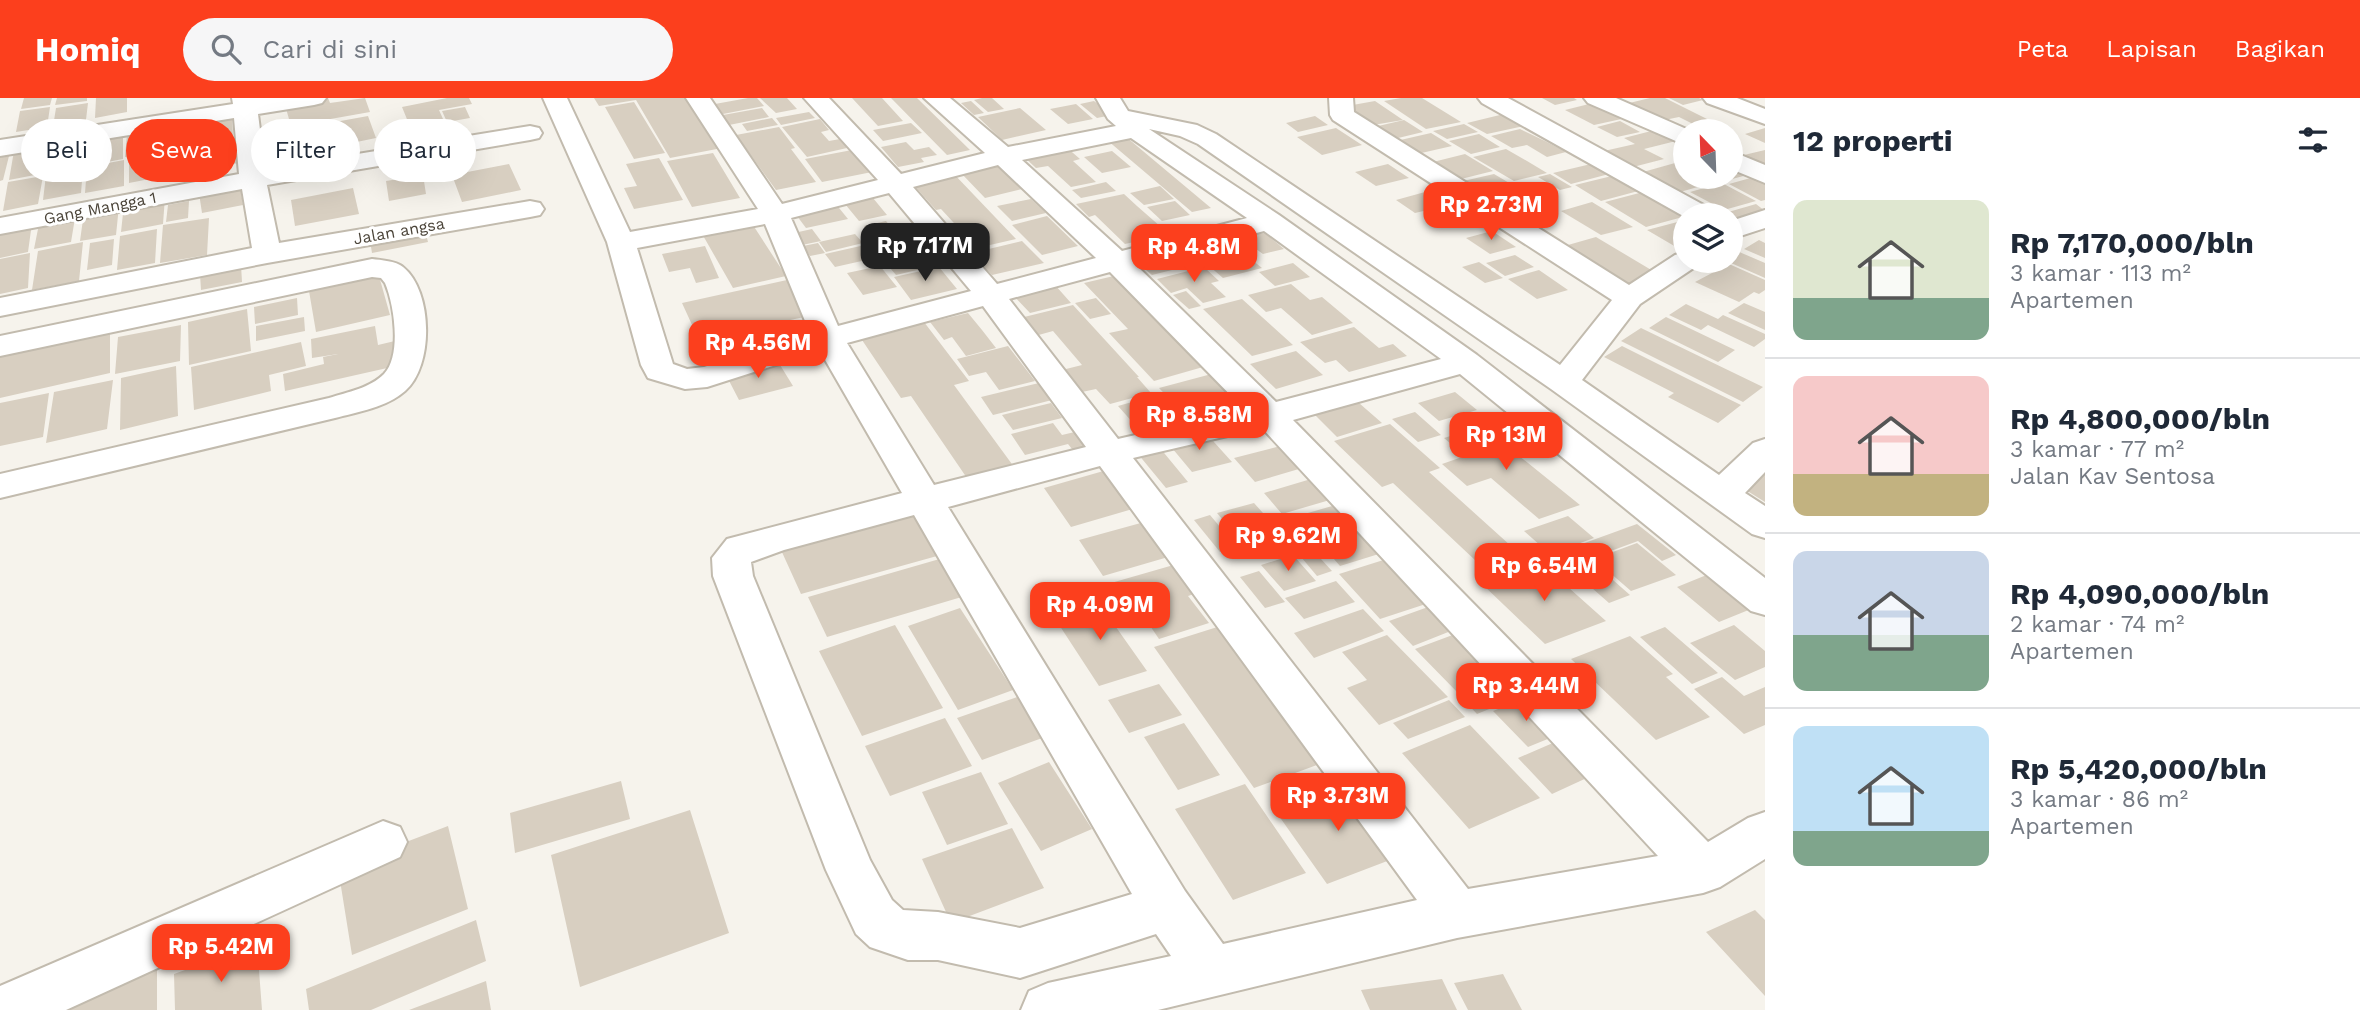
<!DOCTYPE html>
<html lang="id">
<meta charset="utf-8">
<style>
body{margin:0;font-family:"Work Sans",sans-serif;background:#f6f6f7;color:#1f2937;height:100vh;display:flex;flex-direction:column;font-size:26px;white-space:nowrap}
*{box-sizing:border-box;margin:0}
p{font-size:23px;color:#747a83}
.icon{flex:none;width:38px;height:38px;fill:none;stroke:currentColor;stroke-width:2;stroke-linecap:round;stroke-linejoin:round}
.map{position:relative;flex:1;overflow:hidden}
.panel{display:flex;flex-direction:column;background:#fff;width:595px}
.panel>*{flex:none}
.banner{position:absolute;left:21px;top:21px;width:665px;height:63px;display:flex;gap:14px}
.needle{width:46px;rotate:337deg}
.fabs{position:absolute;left:1673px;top:21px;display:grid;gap:14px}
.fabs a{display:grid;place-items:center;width:70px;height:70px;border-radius:50%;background:#fff;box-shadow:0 7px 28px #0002;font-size:35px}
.price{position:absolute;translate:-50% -60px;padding:0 16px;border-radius:14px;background:#fc3f1d;color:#fff;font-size:23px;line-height:46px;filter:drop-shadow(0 2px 4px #0008)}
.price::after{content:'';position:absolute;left:50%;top:42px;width:21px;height:16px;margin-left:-10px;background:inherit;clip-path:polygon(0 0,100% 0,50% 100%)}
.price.on{background:#222;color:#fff}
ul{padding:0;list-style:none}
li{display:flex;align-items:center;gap:21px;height:175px;padding:0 28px}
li+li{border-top:2px solid #e0e1e3}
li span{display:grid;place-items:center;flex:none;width:196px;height:140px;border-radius:14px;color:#555}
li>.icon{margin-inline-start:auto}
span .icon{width:84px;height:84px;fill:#fffc;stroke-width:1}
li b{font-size:30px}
h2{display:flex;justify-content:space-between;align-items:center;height:84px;padding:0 28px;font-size:30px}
.tag{padding:0 24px;border-radius:32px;background:#fff;box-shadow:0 7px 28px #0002;font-size:24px;line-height:63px}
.tag.on{background:#fc3f1d;color:#fff}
header{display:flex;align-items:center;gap:42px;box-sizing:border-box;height:98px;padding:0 35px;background:#fc3f1d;color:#fff}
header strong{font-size:33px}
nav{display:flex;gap:38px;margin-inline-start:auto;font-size:24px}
.search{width:490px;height:63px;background:#f6f6f7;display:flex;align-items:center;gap:18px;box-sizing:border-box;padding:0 24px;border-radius:38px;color:#747a83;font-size:26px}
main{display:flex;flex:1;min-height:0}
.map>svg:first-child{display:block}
.building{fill:#d8cfc1}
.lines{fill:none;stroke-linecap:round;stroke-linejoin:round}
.street-casing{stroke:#c2bbae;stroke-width:4}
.street{fill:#fff;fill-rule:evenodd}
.labels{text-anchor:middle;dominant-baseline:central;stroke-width:6;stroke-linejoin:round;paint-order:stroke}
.far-street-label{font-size:16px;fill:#4b4439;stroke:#fff}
</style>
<header>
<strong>Homiq</strong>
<div class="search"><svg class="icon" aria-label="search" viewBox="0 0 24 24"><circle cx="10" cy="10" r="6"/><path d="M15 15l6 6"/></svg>Cari di sini</div>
<nav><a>Peta</a><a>Lapisan</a><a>Bagikan</a></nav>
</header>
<main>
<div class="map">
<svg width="1765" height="912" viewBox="0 0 1765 912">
<rect width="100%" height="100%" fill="#f6f3ec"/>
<path class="building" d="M24,0H52L50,7L21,11Z
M57,0H87V3L55,7Z
M96,0H127V14L95,20Z
M323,0H328L330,5L365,0L370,14L291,28L285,7Z
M447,0H469L472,6L439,12L447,30L413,36L402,9Z
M594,0H689L722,50L670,60L636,2L599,8Z
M748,0H757L764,8L723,16L715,6Z
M760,0H787L797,11L776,15Z
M852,0H882L903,23L878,28Z
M891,0H917L970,52L947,57Z
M982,0H992L1004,11L988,14L974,2Z
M1401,0H1422L1461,24L1426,31L1384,3Z
M1542,0H1574L1577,2L1555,7Z
M1650,0H1665L1717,26L1701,30L1679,19L1655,24L1621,7Z
M1669,0H1699L1703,2L1683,7Z
M971,3L984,15L974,17L961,5Z
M1094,3L1112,17L1097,20L1080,6Z
M1375,3L1403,22L1373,27L1347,8Z
M634,4L651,32L665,55L634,61L605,9Z
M1597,4L1626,20L1594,27L1565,12Z
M88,5L85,30L52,35L56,10Z
M1076,6L1093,21L1068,26L1050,11Z
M50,9L47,29L16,34L20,13Z
M465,9L470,20L447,24L442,13Z
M762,10L769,19L729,27L723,17Z
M1020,10L1046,32L1002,42L978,19Z
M809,14L815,20L781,27L776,20Z
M1504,16L1524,28L1487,36L1467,25Z
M368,18L376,40L342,47L335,24Z
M1315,18L1328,27L1298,34L1286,25Z
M232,19L233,37L206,42V23Z
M772,20L778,27L747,33L742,26Z
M820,21L829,32L821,34L829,43L840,41L847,50L807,59L782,29Z
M1404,22L1423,34L1394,41L1374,29Z
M197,23L200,74L166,80L165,29Z
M1620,23L1640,34L1617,39L1597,29Z
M911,25L922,35L883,43L873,32Z
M1464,26L1478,34L1447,41L1433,33Z
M779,29L795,50L791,51L816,84L776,92L736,37Z
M159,30L158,54L125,59L127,36Z
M1336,30L1362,47L1322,57L1297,39Z
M1765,30V45L1745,36Z
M1520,31L1545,43L1566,54L1547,59L1527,47L1512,50L1491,38Z
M1659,31L1680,42L1644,51L1664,61L1633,69L1604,53L1635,46L1624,40Z
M1431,35L1452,48L1417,56L1396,43Z
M123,36V61L86,68L87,42Z
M1479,36L1500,49L1471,56L1449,43Z
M238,38L243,64L205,72L201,44Z
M1125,38L1211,110L1192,114L1107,42Z
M85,41L81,69L44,75L49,46Z
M906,44L914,52L929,49L937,57L921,60L924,64L898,69L881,49Z
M44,48L40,76L9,82L14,53Z
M1065,48L1080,61L1073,63L1096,84L1071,89L1048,68L1036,70L1022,57Z
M1506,51L1527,63L1547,75L1514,83L1473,59Z
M852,52L872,74L822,84L805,61Z
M1765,52V68L1744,57Z
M1112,53L1131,69L1102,75L1084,59Z
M420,54L426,70L391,77L385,61Z
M159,55L160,79L129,85V61Z
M713,55L740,100L692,109L667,63Z
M1465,56L1493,73L1457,82L1429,65Z
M9,58L3,82L0,83V59Z
M659,60L683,102L634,111L624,90L637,88L626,66Z
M124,62V88L85,95L87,69Z
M1675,65L1685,71V79H1700L1712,85L1680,94L1643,74Z
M509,66L521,92L462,104L452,77Z
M1000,66L1026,90L985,100L961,75Z
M1388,66L1409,80L1376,88L1355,74Z
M1591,66L1609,76L1571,86L1553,75Z
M1731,66L1751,76L1717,85L1705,79H1731Z
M83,71L81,95L43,102L46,77Z
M953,75L1016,141L977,150L941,111L936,112L911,84Z
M1494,76L1511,86L1476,95L1459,84Z
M1550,76L1572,89L1560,92L1538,79Z
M423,77L426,96L389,103L386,83Z
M1616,77L1642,92L1601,103L1575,87Z
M43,78L38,106L3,113L8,84Z
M1754,79L1765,85V102L1761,103L1729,86Z
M1106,84L1116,93L1081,100L1072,92Z
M1722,85L1756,103L1724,112L1690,94Z
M240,87L243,107L202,115L199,95Z
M1160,88L1174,101L1144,107L1130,95Z
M1514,89L1536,102L1500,112L1478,98Z
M353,90L359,116L295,128L291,102Z
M1647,93L1690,117L1646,129L1605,104Z
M1425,94L1445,108L1415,115L1396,102Z
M1124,96L1137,108L1169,136L1125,146L1095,117L1089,119L1076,106Z
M165,99L163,126L121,134L124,106Z
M873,100L887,117L859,123L845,106Z
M1031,101L1046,115L1012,123L997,108Z
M189,103L188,120L166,124L168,107Z
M1175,103L1190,117L1162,123L1147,109Z
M1592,104L1633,129L1601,137L1561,113Z
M835,105L848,121L806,130L794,114Z
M1536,105L1556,118L1525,126L1505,114Z
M1756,106L1765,113L1731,123V117H1718Z
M119,108L116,137L80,143L84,114Z
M1449,110L1471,124L1446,130L1425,116Z
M1047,118L1078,148L1042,157L1012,127Z
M75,120L71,144L34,151L39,126Z
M209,120L207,157L160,165L163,127Z
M1685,122V146L1676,149L1647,132Z
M886,123L899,139L877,144L864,128Z
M751,124L786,178L733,190L701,134Z
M32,125L28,154L0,160V131Z
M157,131L155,165L117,172L120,138Z
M812,131L821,143L802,147L794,135Z
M425,132L428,144L372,155L370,143Z
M1492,133L1516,149L1490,156L1466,140Z
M1265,135L1284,151L1263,156L1256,151L1233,157L1216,142Z
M855,136L863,145L826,154L819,144Z
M918,137L930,151L881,162L870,148Z
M1596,139L1658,176L1621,187L1561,149Z
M114,141L112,167L87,172L90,145Z
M1759,142L1765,145V160L1744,151Z
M1022,143L1044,165L992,177L972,155Z
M83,144L79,183L32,192L38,153Z
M818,145L825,155L810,158L803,148Z
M865,147L875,160L835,169L825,156Z
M705,148L719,180L696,185L690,170L669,174L662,156Z
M1737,153L1765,165V180L1731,165V156Z
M927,154L938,167L896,177L885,164Z
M1188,154L1200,165L1152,177L1139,166Z
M30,155L28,190L0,196V161Z
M1246,157L1262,170L1223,180L1208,167Z
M1515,157L1534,169L1505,178L1486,165Z
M1479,164L1503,180L1485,185L1462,169Z
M1293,165L1310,179L1275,188L1259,174Z
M1729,166L1765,182V192L1759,196L1754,194L1739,204L1695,184Z
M241,167L242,184L201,192L200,176Z
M880,168L897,189L863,197L847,175Z
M939,169L957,191L911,202L894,179Z
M1204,169L1219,183L1211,185L1226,199L1203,205L1187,190L1171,195L1157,181Z
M1539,172L1568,192L1537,201L1508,181Z
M1118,177L1210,267L1154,283L1109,235L1128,231L1084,185Z
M379,178L390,217L316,234L309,193Z
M787,182L809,218L714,238L707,225L693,229L682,205Z
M1291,186L1310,202L1322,199L1353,225L1312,237L1281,210L1266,214L1248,197Z
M1055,187L1071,205L1030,215L1014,198Z
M1186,193L1201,208L1189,211L1173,197Z
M297,200L298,217L255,226L254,209Z
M1096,200L1111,216L1090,221L1075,205Z
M1242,201L1293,247L1252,258L1203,211Z
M1744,205L1765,214V232L1728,215Z
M1686,206L1718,221L1723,217L1765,236V241L1754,249L1708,227L1701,232L1669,217Z
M1073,207L1139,279H1137L1151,295L1110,306L1096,291L1082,294L1062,272L1082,267L1053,233L1035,238L1020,220Z
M247,211L251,253L189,267L188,224Z
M968,215L982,232L996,250L966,258L952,239L944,242L930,224Z
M304,219L305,233L256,243V228Z
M1666,219L1735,252L1718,264L1649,230Z
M924,224L969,283L954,287L1017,373L971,386L911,298L901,300L860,239Z
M181,227L180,263L115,276L118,239Z
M375,228L378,247L399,242L405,266L285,293L283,276L324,266L323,259L338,256L312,260L311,241Z
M1354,229L1379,250L1393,246L1407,258L1349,274L1336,262L1325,265L1300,244Z
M1641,230L1763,289L1743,304L1621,243Z
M110,232V275L0,300V257Z
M301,244L306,268L269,277L271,293L194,312L191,269Z
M1008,248L1035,283L999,292L986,274L969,278L957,261Z
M1622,248L1692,283L1741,307L1718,325L1668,299L1674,295L1604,259Z
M1296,253L1323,277L1276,291L1250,266Z
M777,262L793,288L739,302L725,275Z
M176,268L178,318L120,332L121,280Z
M1219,274L1245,300L1185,317L1159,290Z
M113,282L107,331L46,345L54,294Z
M1039,285L1052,302L993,317L981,299Z
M1455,294L1477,312L1439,323L1418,305Z
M49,295L43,339L0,348V305Z
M1160,296L1186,324L1143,336L1118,308Z
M1051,305L1062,320L1013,332L1002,317Z
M1359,305L1382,325L1337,339L1315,317Z
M1415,314L1441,337L1418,344L1392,321Z
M1053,325L1062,337L1079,333L1097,356L1080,361L1068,346L1025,357L1011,336Z
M1390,326L1440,370L1429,374L1531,466L1493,479L1393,385L1382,389L1334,343Z
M1482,328L1580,407L1539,421L1491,380L1467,388L1442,366L1465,358L1444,340Z
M1205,334L1232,364L1192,374L1167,344Z
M1288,346L1309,368L1255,384L1234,360Z
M1160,350L1188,384L1166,390L1138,356Z
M1107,372L1136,410L1071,429L1044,390Z
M1765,376V404L1741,389Z
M1321,378L1340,399L1282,416L1264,395Z
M1346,404L1365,425L1307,443L1287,421Z
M1254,405L1280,434L1242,445L1217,415Z
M913,416L937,458L801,496L781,452Z
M1210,417L1237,449L1220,454L1194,422Z
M1568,418L1594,440L1550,456L1524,433Z
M1148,423L1175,457L1103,478L1079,442Z
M1637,426L1676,457L1662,463L1638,443L1589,461L1602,472L1573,482L1546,459Z
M1361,432L1382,455L1340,468L1320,445Z
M1637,445L1676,477L1631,493L1594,461Z
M1310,449L1332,473L1317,478L1296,453Z
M1293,457L1316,483L1284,493L1261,467Z
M1393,459L1435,503L1380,521L1339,476Z
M943,460L965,498L827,539L808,499Z
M1541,465L1606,523L1545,546L1482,486Z
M1177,466L1200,494L1188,498L1209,525L1159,541L1140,513L1132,515L1111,485Z
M1259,473L1285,504L1265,510L1240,479Z
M1605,475L1630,497L1609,505L1584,483Z
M1709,476L1751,511L1719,524L1677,489Z
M1336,483L1355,504L1304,521L1285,500Z
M1106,500L1120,519L1111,522L1147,573L1099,588L1052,516Z
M1442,504L1466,527L1413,548L1389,523Z
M960,510L1013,592L958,612L908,528Z
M1363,511L1384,533L1314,560L1294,535Z
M1230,525L1336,660L1254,690L1154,549Z
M895,527L943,610L862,638L819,553Z
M1734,527L1765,553V569L1735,582L1690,545Z
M1665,529L1718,575L1692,586L1640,539Z
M1466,532L1509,574L1457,594L1415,551Z
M1387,537L1448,599L1379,627L1347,590L1367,582L1342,554Z
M1630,538L1673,576L1666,579L1710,619L1656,642L1571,561Z
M1509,579L1526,596L1477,616L1460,598Z
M1722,579L1744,598L1765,589V627L1744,636L1694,591Z
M1159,586L1182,617L1129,635L1108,602Z
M1020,598L1045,639L982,662L957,620Z
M1524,601L1560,636L1528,649L1493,613Z
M1449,602L1465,619L1408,641L1393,625Z
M945,620L972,668L890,698L865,648Z
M1184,625L1220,677L1178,692L1144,639Z
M1470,627L1540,700L1469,731L1402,655Z
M1569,638L1604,672L1552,696L1518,660Z
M1049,664L1092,731L1041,753L998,685Z
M981,674L1008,726L947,747L922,694Z
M621,683L630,721L515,755L510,715Z
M1347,684L1403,757L1327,786L1274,711Z
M1245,686L1306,775L1233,802L1175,711Z
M690,712L729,835L580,889L551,757Z
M448,728L468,811L352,857L338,770Z
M1012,730L1044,790L951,825L922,761Z
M1755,812L1765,822V898L1706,834Z
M476,822L486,863L371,912H309L306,891Z
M257,846L262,912H175L174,876Z
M157,869V912H56Z
M1503,876L1522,912H1468L1454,885Z
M1442,881L1457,912H1370L1361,892Z
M486,883L491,912H409Z"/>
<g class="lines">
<g class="street-casing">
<path id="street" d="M232,0H326L322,5L314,7L258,16L265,71L530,28L539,30L542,35L539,40L530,42L267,87L279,145L530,103L540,105L544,111L540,117L530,119L267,165L0,218V200L252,150L242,91L0,136V120L239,76L234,20L0,58V42L233,6Z
M543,0H567L630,134L758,111L686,0H710L782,106L878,82L804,0H829L901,76L985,55L924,0H950L1008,49L1116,28L1108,21L1096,0H1120L1128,13L1197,27L1216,36L1560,267L1612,202L1333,22L1330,17L1329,0H1353L1354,14L1629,187L1675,157L1685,154V163H1699L1695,169L1640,206L1582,282L1719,377L1753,345L1765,341V374L1745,395L1765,408V440L1752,436L1551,291L1198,46L1180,38L1149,31L1279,117L1477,257L1765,480V517L1751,513L1460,276L1293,322L1708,744L1748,720L1765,714V761L1720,789L1703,795L1457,840L1158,912H1021L1029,893L1048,885L1171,858L1156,836L1020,880L938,862H908L870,849L856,836L826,772L713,478L712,460L727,441L902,395L820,253L707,289L685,291L648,280L641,267L607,144ZM1131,40L1247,120L1122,153L1022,62ZM998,67L1096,160L997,186L913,89ZM889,95L971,193L838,228L791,120ZM765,126L810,235L704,269L687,271L673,266L637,150ZM1264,133L1441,261L1276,304L1136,167ZM1110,174L1245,312L1118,341L1009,201ZM983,208L1086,349L934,387L847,245ZM1262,330L1658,758L1468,791L1133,360ZM1100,368L1417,802L1223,846L1185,793L948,409ZM914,417L1132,796L1020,830L938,814L903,812L892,802L870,762L753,478L751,464L784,452Z
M1478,0H1508L1711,111L1715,117H1685V119L1482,5Z
M1584,0H1616L1691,33H1685V47L1588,5Z
M1703,0H1737L1765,11V26L1707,5Z
M1731,53L1765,67V85L1731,71Z
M1765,112V130L1731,141V123Z
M372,161C381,162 396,163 403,169C433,193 434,268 405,293C387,309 358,314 335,320L0,400V376L329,300C348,294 370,290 384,276C402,257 394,206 385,185L381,180L372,179L0,258V238Z
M383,723L400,729L407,744L400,759L66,912H0V888Z"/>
</g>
<use href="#street" class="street"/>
</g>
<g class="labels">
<g class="far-street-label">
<text transform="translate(100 110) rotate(-11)">Gang Mangga 1</text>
<text transform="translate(399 133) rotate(-10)">Jalan angsa</text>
</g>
</g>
</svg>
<div class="fabs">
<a><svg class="needle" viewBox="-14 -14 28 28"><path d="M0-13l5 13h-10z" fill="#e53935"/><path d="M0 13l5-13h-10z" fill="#747a83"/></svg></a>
<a><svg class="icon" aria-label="layers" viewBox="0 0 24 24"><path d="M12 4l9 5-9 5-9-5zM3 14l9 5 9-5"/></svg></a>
</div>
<b class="price" style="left:1491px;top:144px">Rp 2.73M</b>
<b class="price on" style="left:925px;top:185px">Rp 7.17M</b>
<b class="price" style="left:1194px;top:186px">Rp 4.8M</b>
<b class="price" style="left:758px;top:282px">Rp 4.56M</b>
<b class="price" style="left:1199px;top:354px">Rp 8.58M</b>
<b class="price" style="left:1506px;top:374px">Rp 13M</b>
<b class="price" style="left:1288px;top:475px">Rp 9.62M</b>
<b class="price" style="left:1544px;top:505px">Rp 6.54M</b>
<b class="price" style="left:1100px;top:544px">Rp 4.09M</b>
<b class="price" style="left:1526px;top:625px">Rp 3.44M</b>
<b class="price" style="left:1338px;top:735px">Rp 3.73M</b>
<b class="price" style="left:221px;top:886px">Rp 5.42M</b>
<div class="banner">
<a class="tag">Beli</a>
<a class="tag on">Sewa</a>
<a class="tag">Filter</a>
<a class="tag">Baru</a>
</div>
</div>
<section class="panel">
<h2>12 properti<svg class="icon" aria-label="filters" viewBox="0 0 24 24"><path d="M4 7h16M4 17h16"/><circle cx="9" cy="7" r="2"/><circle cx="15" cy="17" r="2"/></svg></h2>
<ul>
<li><span style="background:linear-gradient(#dfe7d0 70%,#7fa58c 0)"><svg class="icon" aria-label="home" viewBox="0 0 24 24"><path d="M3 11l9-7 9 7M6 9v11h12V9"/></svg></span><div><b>Rp 7,170,000/bln</b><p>3 kamar · 113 m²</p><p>Apartemen</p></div></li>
<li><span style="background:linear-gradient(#f6c9c9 70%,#c2b280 0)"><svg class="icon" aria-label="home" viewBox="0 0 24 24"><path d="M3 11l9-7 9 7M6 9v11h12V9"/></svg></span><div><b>Rp 4,800,000/bln</b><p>3 kamar · 77 m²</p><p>Jalan Kav Sentosa</p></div></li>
<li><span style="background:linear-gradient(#c9d6e8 60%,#7fa58c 0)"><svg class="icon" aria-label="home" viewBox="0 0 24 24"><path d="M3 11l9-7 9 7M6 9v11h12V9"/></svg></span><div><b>Rp 4,090,000/bln</b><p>2 kamar · 74 m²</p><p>Apartemen</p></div></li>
<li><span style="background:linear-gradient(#bfe0f5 75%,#7fa58c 0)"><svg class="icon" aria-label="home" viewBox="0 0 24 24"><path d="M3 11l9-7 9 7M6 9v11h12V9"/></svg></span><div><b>Rp 5,420,000/bln</b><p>3 kamar · 86 m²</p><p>Apartemen</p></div></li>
</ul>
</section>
</main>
